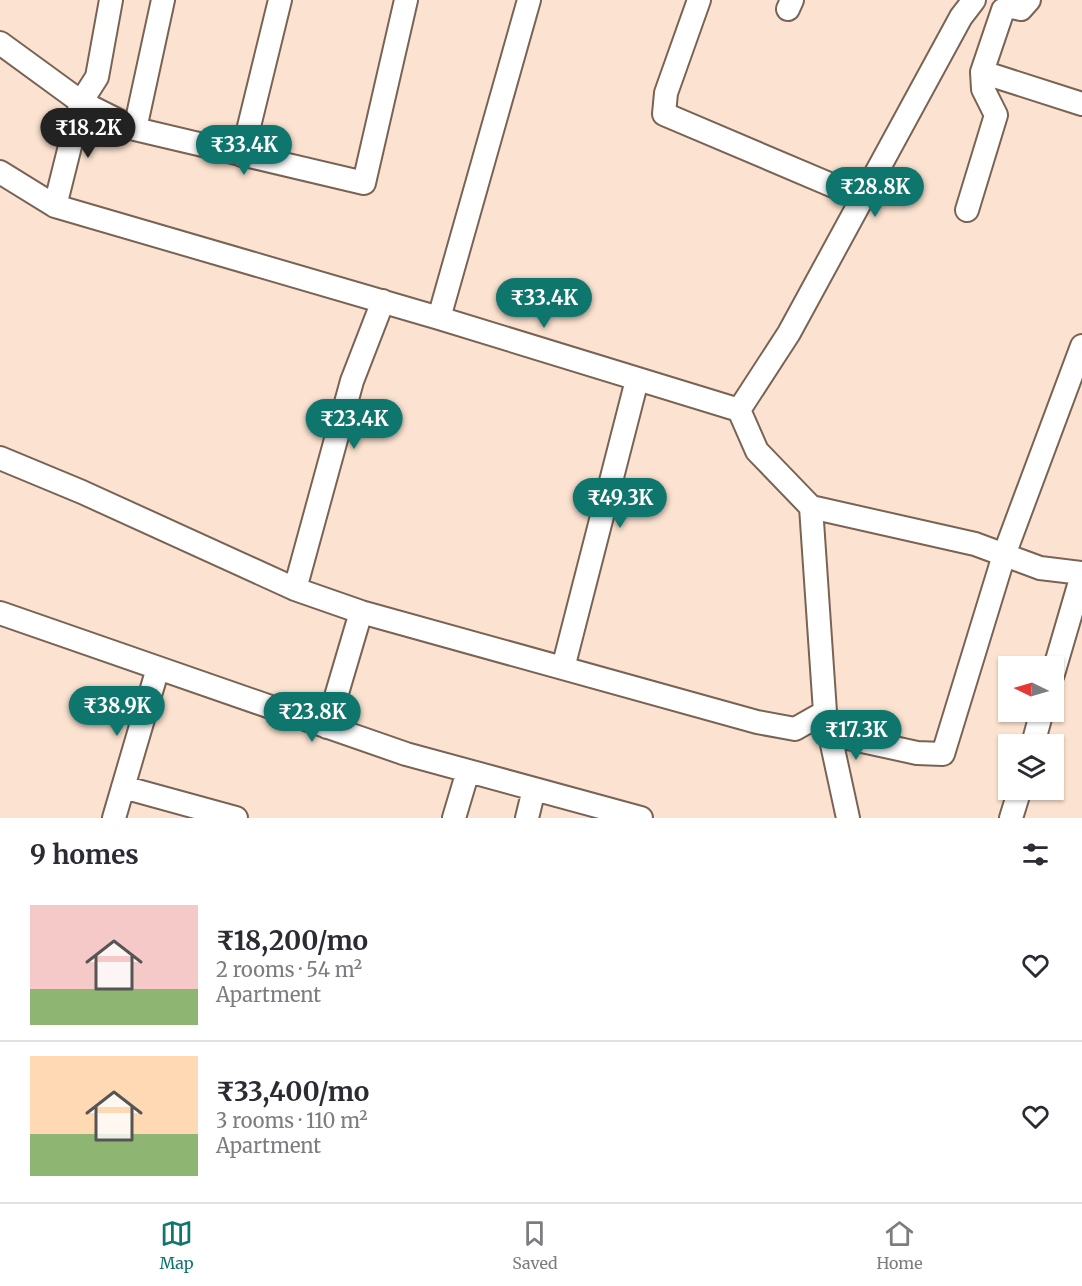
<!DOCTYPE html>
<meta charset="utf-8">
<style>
body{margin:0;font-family:Merriweather,serif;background:#f7f7f7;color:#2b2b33;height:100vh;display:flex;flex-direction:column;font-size:22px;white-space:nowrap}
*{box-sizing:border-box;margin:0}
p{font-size:20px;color:#7c7c81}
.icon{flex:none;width:33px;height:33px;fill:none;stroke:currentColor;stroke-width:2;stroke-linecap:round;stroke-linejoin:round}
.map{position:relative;height:818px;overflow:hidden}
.panel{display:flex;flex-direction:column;background:#fff;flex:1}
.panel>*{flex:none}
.needle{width:39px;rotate:275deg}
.tools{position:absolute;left:998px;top:656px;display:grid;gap:12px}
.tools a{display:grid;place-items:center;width:66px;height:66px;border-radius:0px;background:#fff;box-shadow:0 2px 4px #0004;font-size:30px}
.price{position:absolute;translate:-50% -51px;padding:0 14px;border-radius:21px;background:#0f766e;color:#fff;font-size:20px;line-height:39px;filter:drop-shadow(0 2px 3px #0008)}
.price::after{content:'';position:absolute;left:50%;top:36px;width:18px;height:14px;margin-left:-9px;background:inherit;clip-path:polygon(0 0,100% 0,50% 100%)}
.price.selected{background:#222;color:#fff}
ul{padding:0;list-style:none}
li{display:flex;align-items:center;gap:18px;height:150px;padding:0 30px}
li+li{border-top:2px solid #e1e1e2}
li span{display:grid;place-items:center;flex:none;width:168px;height:120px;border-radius:0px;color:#555}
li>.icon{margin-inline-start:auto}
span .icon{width:72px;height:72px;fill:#fffc;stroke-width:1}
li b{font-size:26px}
h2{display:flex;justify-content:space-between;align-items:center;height:72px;padding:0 30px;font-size:26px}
.tabs{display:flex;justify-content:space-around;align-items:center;height:84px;border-top:2px solid #e1e1e2;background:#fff;font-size:16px;color:#7c7c81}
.tabs a{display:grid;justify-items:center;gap:3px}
.tabs .selected{color:#0f766e}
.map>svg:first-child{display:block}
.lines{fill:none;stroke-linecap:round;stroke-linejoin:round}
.minor-casing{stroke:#786354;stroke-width:26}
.minor{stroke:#fff;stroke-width:22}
</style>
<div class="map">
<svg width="1082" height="818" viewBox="0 0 1082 818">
<rect width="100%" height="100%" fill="#fce3d1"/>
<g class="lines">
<g class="minor-casing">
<path id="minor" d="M699,0L666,93L664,114L862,198
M1029,0L1021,9L1012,7L1003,10L982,72L1082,104
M788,9L792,0
M0,43L81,102L135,129L364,183L406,0
M135,129L163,0
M242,155L280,0
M0,172L55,206L439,318L739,410L757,451L811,507L825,712L848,818
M55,206L81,102L97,77L111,0
M967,210L996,115L983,89L982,72
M439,318L529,0
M739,410L789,333L961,17L974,0
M0,458L82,492L295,589L361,612L757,722L795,729L825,712
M811,507L975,544L1040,568L1082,573
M295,589L352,381L383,301
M0,613L406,754L641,818
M563,668L637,380
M1053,674L1082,575
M327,727L361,612
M830,734L917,753L943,754L1004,555L1082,346
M1033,744L1042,711
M123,787L236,818
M114,818L158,668
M454,818L468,771
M527,818L534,789
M1011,818L1020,789"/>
</g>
<use href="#minor" class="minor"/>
</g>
</svg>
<div class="tools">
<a><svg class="needle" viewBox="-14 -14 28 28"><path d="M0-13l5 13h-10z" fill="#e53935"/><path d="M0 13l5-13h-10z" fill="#7c7c81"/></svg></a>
<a><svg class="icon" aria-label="layers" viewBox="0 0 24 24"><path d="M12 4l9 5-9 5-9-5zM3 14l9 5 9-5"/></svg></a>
</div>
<b class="price selected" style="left:88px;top:159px">₹18.2K</b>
<b class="price" style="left:244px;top:176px">₹33.4K</b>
<b class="price" style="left:875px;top:218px">₹28.8K</b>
<b class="price" style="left:544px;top:329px">₹33.4K</b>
<b class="price" style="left:354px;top:450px">₹23.4K</b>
<b class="price" style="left:620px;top:529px">₹49.3K</b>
<b class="price" style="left:117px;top:737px">₹38.9K</b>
<b class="price" style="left:312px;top:743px">₹23.8K</b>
<b class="price" style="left:856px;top:761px">₹17.3K</b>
</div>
<section class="panel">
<h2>9 homes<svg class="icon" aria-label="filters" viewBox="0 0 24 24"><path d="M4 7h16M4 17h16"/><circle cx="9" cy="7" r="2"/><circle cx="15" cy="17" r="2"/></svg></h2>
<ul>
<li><span style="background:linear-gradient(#f6c9c9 70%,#8fb573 0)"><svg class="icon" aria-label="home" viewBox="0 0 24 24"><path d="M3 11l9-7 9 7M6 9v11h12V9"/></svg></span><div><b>₹18,200/mo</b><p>2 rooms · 54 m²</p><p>Apartment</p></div><svg class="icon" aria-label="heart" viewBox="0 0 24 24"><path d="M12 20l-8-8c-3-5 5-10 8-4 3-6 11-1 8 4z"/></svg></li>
<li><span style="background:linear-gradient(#ffd9b3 65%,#8fb573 0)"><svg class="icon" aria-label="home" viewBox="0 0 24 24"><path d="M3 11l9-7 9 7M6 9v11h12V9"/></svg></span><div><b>₹33,400/mo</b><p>3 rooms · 110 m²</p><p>Apartment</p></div><svg class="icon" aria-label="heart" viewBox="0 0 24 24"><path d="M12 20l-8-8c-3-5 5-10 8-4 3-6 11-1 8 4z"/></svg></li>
</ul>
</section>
<nav class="tabs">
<a class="selected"><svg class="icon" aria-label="map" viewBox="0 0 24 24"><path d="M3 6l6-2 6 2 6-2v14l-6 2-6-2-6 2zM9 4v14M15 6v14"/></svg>Map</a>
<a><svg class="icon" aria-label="saved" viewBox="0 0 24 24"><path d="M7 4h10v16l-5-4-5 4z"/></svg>Saved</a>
<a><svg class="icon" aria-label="home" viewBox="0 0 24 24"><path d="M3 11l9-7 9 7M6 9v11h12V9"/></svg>Home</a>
</nav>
